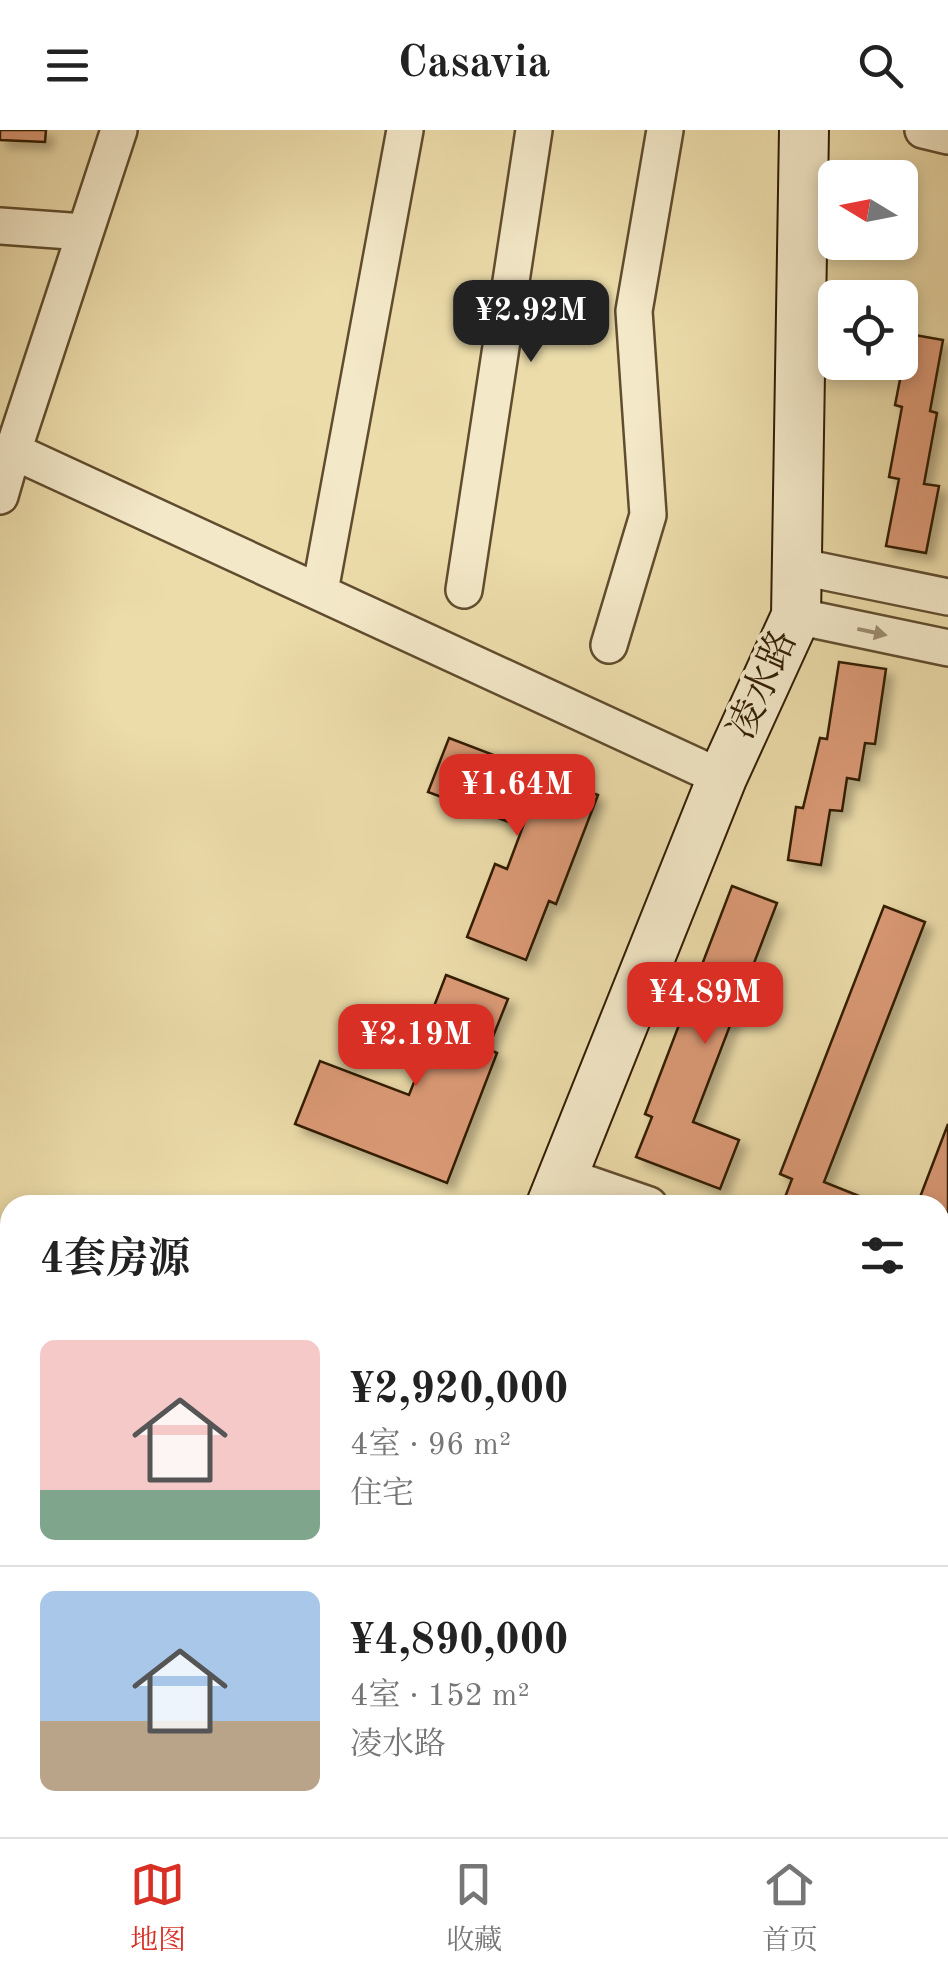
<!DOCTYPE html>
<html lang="zh">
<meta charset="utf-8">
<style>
body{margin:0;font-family:"Old Standard TT","Noto Serif SC",serif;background:#f2f2f2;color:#222;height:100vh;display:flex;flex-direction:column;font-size:38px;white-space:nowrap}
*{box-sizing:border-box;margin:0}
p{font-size:32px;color:#767676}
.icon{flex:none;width:55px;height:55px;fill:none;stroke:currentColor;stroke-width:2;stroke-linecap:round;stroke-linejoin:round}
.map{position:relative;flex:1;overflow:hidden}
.details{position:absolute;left:0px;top:1065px;width:950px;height:642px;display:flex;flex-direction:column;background:#fff;border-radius:30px 30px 0 0;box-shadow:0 5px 15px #0003}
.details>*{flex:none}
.needle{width:65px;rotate:280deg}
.tools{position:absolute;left:818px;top:30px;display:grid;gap:20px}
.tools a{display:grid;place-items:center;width:100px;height:100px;border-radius:15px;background:#fff;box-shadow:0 5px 15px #0003;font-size:50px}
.price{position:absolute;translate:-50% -85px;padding:0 22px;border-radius:20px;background:#d93025;color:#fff;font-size:32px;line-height:65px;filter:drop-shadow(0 2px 5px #0008)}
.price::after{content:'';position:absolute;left:50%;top:60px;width:30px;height:22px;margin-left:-15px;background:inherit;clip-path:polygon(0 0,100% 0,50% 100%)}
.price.on{background:#222;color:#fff}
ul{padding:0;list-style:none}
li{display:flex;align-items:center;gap:30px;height:250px;padding:0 40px}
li+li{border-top:2px solid #e0e0e0}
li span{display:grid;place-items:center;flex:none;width:280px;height:200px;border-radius:15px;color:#555}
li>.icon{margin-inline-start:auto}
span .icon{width:120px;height:120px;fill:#fffc;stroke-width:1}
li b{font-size:42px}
h2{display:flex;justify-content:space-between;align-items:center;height:120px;padding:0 40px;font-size:42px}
header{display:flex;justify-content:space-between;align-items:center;height:130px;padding:0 40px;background:#fff;font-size:45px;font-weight:700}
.menu{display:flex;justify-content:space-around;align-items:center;height:140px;border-top:2px solid #e0e0e0;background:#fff;font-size:28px;color:#767676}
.menu a{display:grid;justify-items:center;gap:5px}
.menu .on{color:#d93025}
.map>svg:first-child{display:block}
.building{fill:#da9975;stroke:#311c04;stroke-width:2.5;filter:url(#shadow)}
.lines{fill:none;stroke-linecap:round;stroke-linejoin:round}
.street-casing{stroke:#604c2e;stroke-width:40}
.secondary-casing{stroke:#311c04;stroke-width:52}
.street{stroke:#f3e8c8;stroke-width:35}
.secondary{stroke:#f3e8c8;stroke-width:48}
.oneway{fill:#9c8c70}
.labels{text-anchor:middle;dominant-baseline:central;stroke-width:8;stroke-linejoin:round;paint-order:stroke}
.street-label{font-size:38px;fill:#311c04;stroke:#f3e8c8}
</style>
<header><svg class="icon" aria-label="menu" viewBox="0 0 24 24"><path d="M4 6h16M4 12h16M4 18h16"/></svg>Casavia<svg class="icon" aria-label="search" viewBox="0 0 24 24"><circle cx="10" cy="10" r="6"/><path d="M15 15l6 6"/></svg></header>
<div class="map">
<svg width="948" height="1707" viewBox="0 0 948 1707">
<defs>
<filter id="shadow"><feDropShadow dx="7" dy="7" stdDeviation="5" flood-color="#0004"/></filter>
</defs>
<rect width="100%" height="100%" fill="#ecdcaa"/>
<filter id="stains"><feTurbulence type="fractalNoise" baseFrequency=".002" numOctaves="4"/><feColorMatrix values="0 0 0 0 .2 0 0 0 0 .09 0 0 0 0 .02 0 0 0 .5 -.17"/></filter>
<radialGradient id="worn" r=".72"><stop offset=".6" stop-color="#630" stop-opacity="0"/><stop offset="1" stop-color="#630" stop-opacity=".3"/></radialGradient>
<path class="building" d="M0,0H46L45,12L0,10Z
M909,204L943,210L930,281L937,283L924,354L939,356L926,423L886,416L899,349L889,347L902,277L895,275Z
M839,532L886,539L875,614L865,613L859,650L847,648L842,681L830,680L821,735L788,730L796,677L803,678L820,608L827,609Z
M449,608L598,665L556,774L549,771L526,830L467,807L495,734L507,739L525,691L511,685L509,692L428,662Z
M732,756L777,773L693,992L739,1010L720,1059L636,1027L652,987L645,984Z
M884,776L925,792L824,1052L869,1070L867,1075H782L792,1049L780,1044Z
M446,845L508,869L488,919L497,923L447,1053L295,994L320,931L409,965L420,937L412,934Z
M948,994V1140L940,1137V1075H917Z"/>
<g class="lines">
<g class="street-casing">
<path id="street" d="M923,0L948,6
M0,96L84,102
M13,321L119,0
M0,366L13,321L722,648
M797,436L948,467
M464,460L534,0
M320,461L405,0
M796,486L948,518
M609,515L648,385L634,181L665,0
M562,1045L649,1075
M940,1170L948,1173
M0,1698L25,1707
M735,1698L757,1707"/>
</g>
<g class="secondary-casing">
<path id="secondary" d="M551,1075L722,648L796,486L804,0
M0,1141L10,1146
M0,1207L10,1212
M0,1251L10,1255
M940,1559L948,1562
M940,1621L948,1624
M940,1670L948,1673
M297,1707L301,1698"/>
</g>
<use href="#street" class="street"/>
<use href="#secondary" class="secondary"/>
</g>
<defs><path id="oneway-solid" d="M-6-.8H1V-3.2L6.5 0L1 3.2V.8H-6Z" transform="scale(2.5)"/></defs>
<use class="oneway" href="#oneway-solid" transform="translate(872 502) rotate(12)"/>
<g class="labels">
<g class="street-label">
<text transform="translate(764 555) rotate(-66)">凌水路</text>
</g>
</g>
<rect width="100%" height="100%" filter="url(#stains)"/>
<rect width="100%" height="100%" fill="url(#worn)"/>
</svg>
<div class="tools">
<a><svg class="needle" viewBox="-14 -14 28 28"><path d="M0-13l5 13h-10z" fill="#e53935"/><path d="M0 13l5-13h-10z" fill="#767676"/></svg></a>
<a><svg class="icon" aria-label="locate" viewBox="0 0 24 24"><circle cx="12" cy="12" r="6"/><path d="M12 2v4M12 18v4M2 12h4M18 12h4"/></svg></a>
</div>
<b class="price on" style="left:531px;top:235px">¥2.92M</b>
<b class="price" style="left:517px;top:709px">¥1.64M</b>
<b class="price" style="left:705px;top:917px">¥4.89M</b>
<b class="price" style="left:416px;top:959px">¥2.19M</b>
<section class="details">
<h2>4套房源<svg class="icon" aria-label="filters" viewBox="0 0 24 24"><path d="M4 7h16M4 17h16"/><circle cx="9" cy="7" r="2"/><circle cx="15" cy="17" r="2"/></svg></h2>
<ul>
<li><span style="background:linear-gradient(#f6c9c9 75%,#7fa58c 0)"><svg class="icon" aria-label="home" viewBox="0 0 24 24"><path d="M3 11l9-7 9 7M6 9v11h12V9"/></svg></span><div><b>¥2,920,000</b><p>4室 · 96 m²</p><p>住宅</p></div></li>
<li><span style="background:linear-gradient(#a9c7e8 65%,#b9a48a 0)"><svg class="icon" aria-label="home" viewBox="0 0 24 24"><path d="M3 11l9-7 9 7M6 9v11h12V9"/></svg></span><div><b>¥4,890,000</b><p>4室 · 152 m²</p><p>凌水路</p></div></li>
</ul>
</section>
</div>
<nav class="menu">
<a class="on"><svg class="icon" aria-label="map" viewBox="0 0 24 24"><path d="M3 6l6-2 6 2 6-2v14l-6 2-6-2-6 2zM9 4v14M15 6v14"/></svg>地图</a>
<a><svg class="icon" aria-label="saved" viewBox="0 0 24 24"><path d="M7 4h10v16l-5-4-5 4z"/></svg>收藏</a>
<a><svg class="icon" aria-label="home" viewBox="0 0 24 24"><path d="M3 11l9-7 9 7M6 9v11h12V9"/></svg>首页</a>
</nav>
